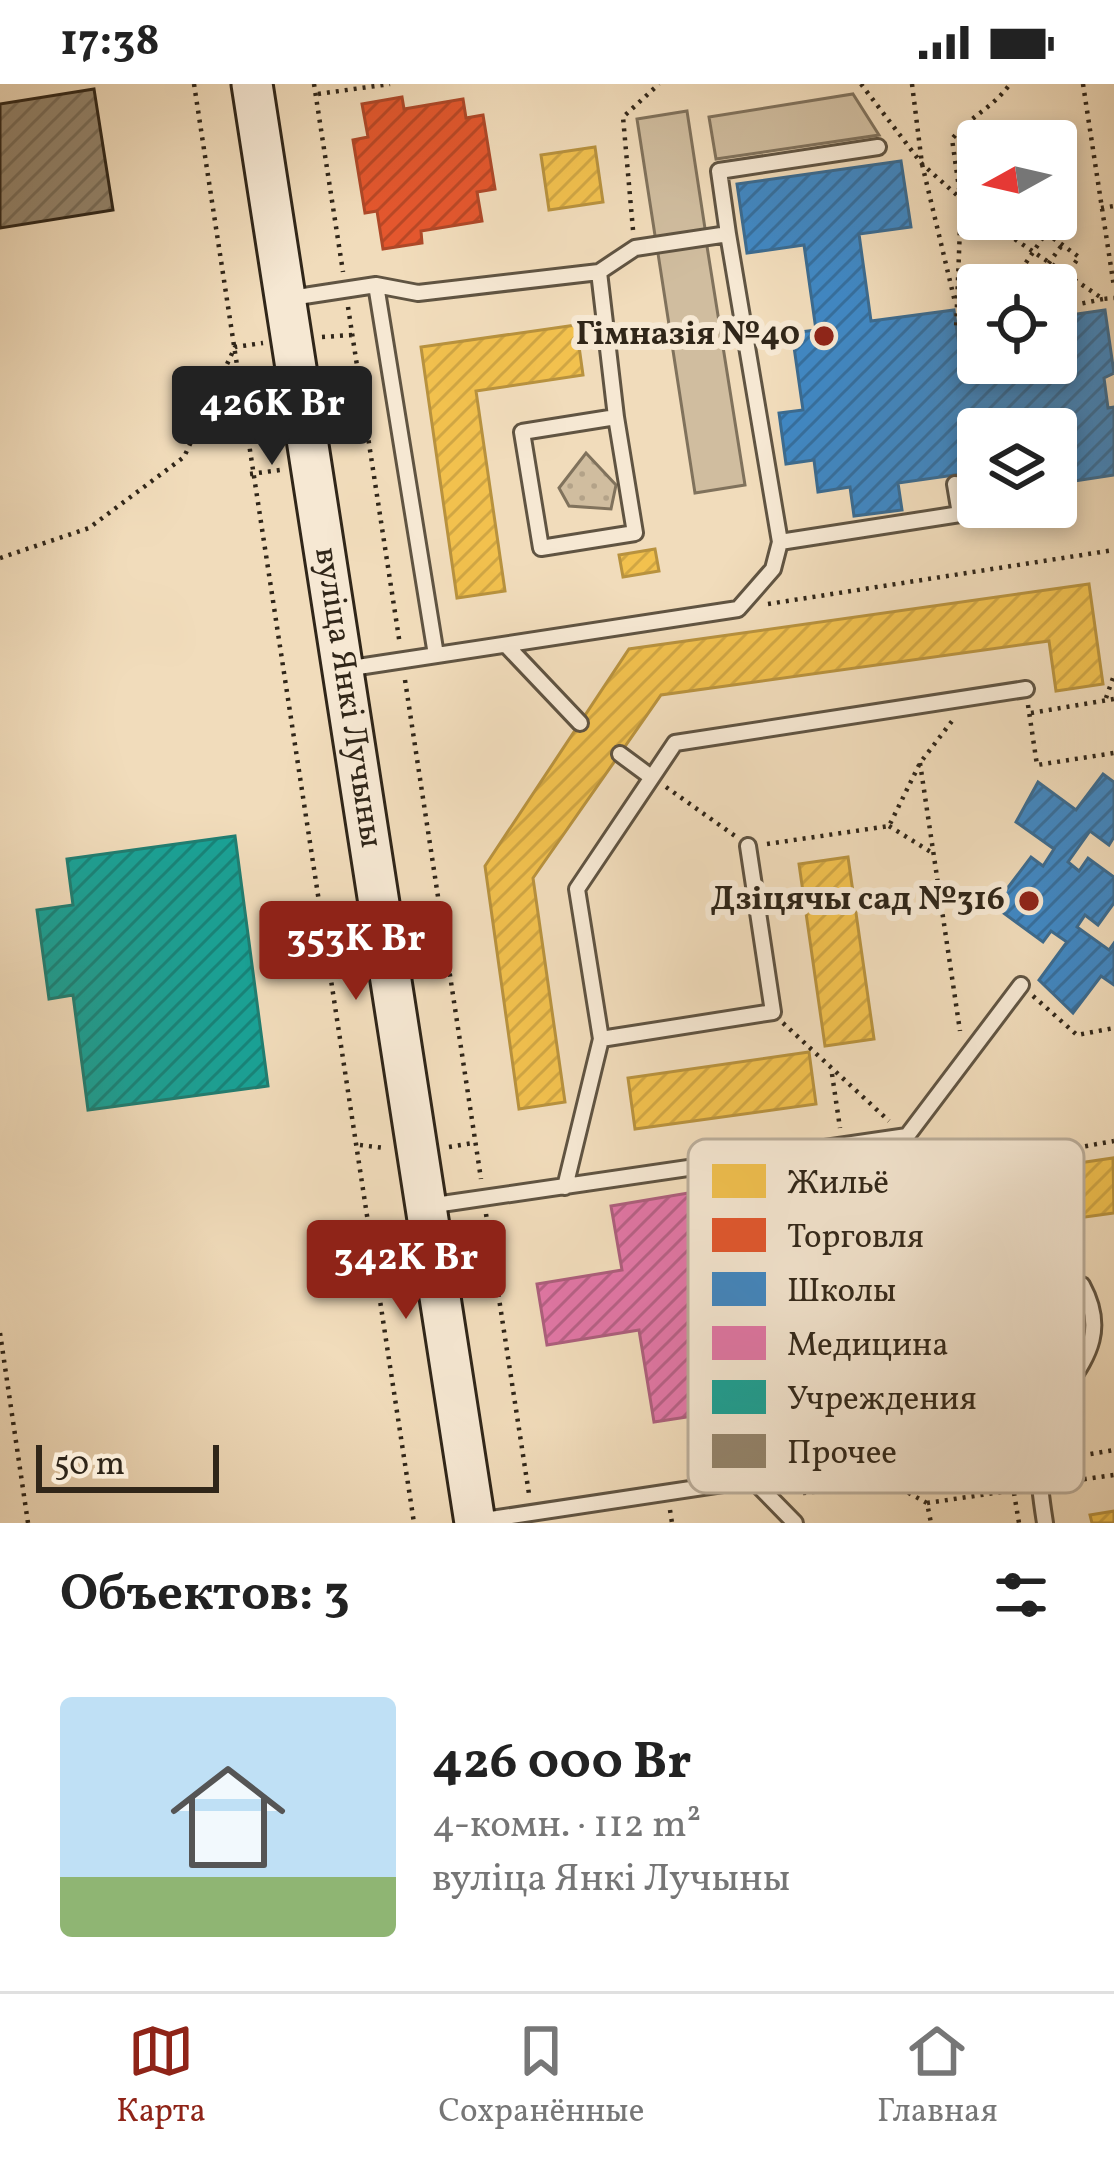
<!DOCTYPE html>
<html lang="ru">
<meta charset="utf-8">
<style>
body{margin:0;font-family:Vollkorn,serif;background:#f2f2f2;color:#222;height:100vh;display:flex;flex-direction:column;font-size:45px;white-space:nowrap}
*{box-sizing:border-box;margin:0}
p{font-size:39px;color:#767676}
.icon{flex:none;width:66px;height:66px;fill:none;stroke:currentColor;stroke-width:2;stroke-linecap:round;stroke-linejoin:round}
.map{position:relative;height:1439px;overflow:hidden}
.panel{display:flex;flex-direction:column;background:#fff;flex:1}
.panel>*{flex:none}
.needle{width:78px;rotate:262deg}
.tools{position:absolute;left:957px;top:36px;display:grid;gap:24px}
.tools a{display:grid;place-items:center;width:120px;height:120px;border-radius:12px;background:#fff;box-shadow:0 6px 18px #0003;font-size:60px}
.scale{position:absolute;left:36px;bottom:30px;width:183px;box-sizing:border-box;padding-left:12px;border:6px solid #302619;border-top:0;font-size:33px;line-height:42px;white-space:nowrap;color:#302619;-webkit-text-stroke:9px #f6e8d3;paint-order:stroke}
.price{position:absolute;translate:-50% -102px;padding:0 27px;border-radius:12px;background:#8f2418;color:#fff;font-size:39px;line-height:78px;filter:drop-shadow(0 3px 6px #0008)}
.price::after{content:'';position:absolute;left:50%;top:72px;width:36px;height:27px;margin-left:-18px;background:inherit;clip-path:polygon(0 0,100% 0,50% 100%)}
.price.current{background:#222;color:#fff}
ul{padding:0;list-style:none}
li{display:flex;align-items:center;gap:36px;height:300px;padding:0 60px}
li+li{border-top:3px solid #e0e0e0}
li span{display:grid;place-items:center;flex:none;width:336px;height:240px;border-radius:12px;color:#555}
li>.icon{margin-inline-start:auto}
span .icon{width:144px;height:144px;fill:#fffc;stroke-width:1}
li b{font-size:51px}
h2{display:flex;justify-content:space-between;align-items:center;height:144px;padding:0 60px;font-size:51px}
.status{display:flex;justify-content:space-between;align-items:center;height:84px;padding:0 60px;background:#fff;direction:ltr}
.status svg{height:33px;fill:currentColor}
.dock{display:flex;justify-content:space-around;align-items:center;height:168px;border-top:3px solid #e0e0e0;background:#fff;font-size:33px;color:#767676}
.dock a{display:grid;justify-items:center;gap:6px}
.dock .current{color:#8f2418}
.map>svg:first-child{display:block}
.park{fill:url(#park-dots);stroke:#80725c;stroke-width:3}
.garden{fill:#d0bd9f;stroke:#80725c;stroke-width:3}
.homes{fill:url(#homes-hatch);stroke:#b8923e;stroke-width:3}
.shops{fill:url(#shops-hatch);stroke:#ae4828;stroke-width:3}
.schools{fill:url(#schools-hatch);stroke:#3a6b91;stroke-width:3}
.health{fill:url(#health-hatch);stroke:#ad5f7d;stroke-width:3}
.public{fill:url(#public-hatch);stroke:#1e7e72;stroke-width:3}
.building{fill:url(#building-hatch);stroke:#302619;stroke-width:3}
.lines{fill:none;stroke-linecap:round;stroke-linejoin:round}
.lane-casing{stroke:#605442;stroke-width:20}
.secondary-casing{stroke:#302619;stroke-width:45}
.path{stroke:#302619;stroke-width:4.5;stroke-dasharray:3 6;stroke-linecap:butt}
.lane{stroke:#f6e8d3;stroke-width:14}
.secondary{stroke:#f6e8d3;stroke-width:39}
.poi-dot{fill:#8f2418;stroke:#f6e8d3;stroke-width:4.5}
.labels{text-anchor:middle;dominant-baseline:central;stroke-width:12;stroke-linejoin:round;paint-order:stroke}
.poi-label{font-size:33px;font-weight:bold;fill:#302619;stroke:#f6e8d3;text-anchor:end}
.street-label{font-size:33px;fill:#302619;stroke:#f6e8d3}
.key{fill:#f6e8d3;stroke:#bbae9b;stroke-width:3}
.key-label{font-size:33px;fill:#302619}
</style>
<div class="status"><b>17:38</b><svg viewBox="0 0 49 12"><path d="M0 12V9h3v3zM5 12V6h3v6zM10 12V3h3v9zM15 12V0h3v12zM26 1h20v11H26zM47 4h2v5h-2z"/></svg></div>
<div class="map">
<svg width="1114" height="1439" viewBox="0 0 1114 1439">
<defs>
<pattern id="park-dots" width="8" height="8" patternUnits="userSpaceOnUse" patternTransform="scale(3)"><rect width="8" height="8" fill="#d0bd9f"/><path d="M2 2h.1M6 6h.1" fill="none" stroke="#b3a288" stroke-width="1.8" stroke-linecap="round"/></pattern>
<pattern id="homes-hatch" width="6" height="6" patternUnits="userSpaceOnUse" patternTransform="scale(3)"><rect width="6" height="6" fill="#f2c14e"/><path d="M-1 1l2-2M0 6l6-6M5 7l2-2" fill="none" stroke="#d0a644"/></pattern>
<pattern id="shops-hatch" width="6" height="6" patternUnits="userSpaceOnUse" patternTransform="scale(3)"><rect width="6" height="6" fill="#e4572e"/><path d="M-1 1l2-2M0 6l6-6M5 7l2-2" fill="none" stroke="#b94826"/></pattern>
<pattern id="schools-hatch" width="6" height="6" patternUnits="userSpaceOnUse" patternTransform="scale(3)"><rect width="6" height="6" fill="#3f88c5"/><path d="M-1 1l2-2M0 6l6-6M5 7l2-2" fill="none" stroke="#356f9f"/></pattern>
<pattern id="health-hatch" width="6" height="6" patternUnits="userSpaceOnUse" patternTransform="scale(3)"><rect width="6" height="6" fill="#e377a8"/><path d="M-1 1l2-2M0 6l6-6M5 7l2-2" fill="none" stroke="#b86188"/></pattern>
<pattern id="public-hatch" width="6" height="6" patternUnits="userSpaceOnUse" patternTransform="scale(3)"><rect width="6" height="6" fill="#17a398"/><path d="M-1 1l2-2M0 6l6-6M5 7l2-2" fill="none" stroke="#15857b"/></pattern>
<pattern id="building-hatch" width="6" height="6" patternUnits="userSpaceOnUse" patternTransform="scale(3)"><rect width="6" height="6" fill="#94856d"/><path d="M-1 1l2-2M0 6l6-6M5 7l2-2" fill="none" stroke="#796d59"/></pattern>
</defs>
<rect width="100%" height="100%" fill="#f1dcbb"/>
<filter id="stains"><feTurbulence type="fractalNoise" baseFrequency=".00167" numOctaves="4"/><feColorMatrix values="0 0 0 0 .2 0 0 0 0 .09 0 0 0 0 .02 0 0 0 .5 -.17"/></filter>
<radialGradient id="worn" r=".72"><stop offset=".6" stop-color="#630" stop-opacity="0"/><stop offset="1" stop-color="#630" stop-opacity=".3"/></radialGradient>
<path class="park" d="M586,369L616,401L611,425L569,422L559,404Z"/>
<path class="garden" d="M853,10L879,51L716,75L709,33Z
M687,27L706,151L656,158L637,35Z
M706,156L745,401L695,409L657,163Z"/>
<path class="homes" d="M595,63L603,118L549,126L541,71Z
M576,241L583,291L476,307L505,507L457,514L421,263Z
M655,465L659,487L623,493L619,471Z
M1089,500L1103,600L1056,607L1049,557L661,611L533,794L565,1018L519,1025L485,782L629,565Z
M848,773L874,955L825,962L799,780Z
M809,968L816,1020L635,1045L628,994Z
M1113,1074L1114,1129L997,1145L996,1136L984,1138L979,1103L991,1102L990,1092Z
M1114,1427V1439H1092L1090,1431Z"/>
<path class="shops" d="M402,13L404,25L463,15L466,34L483,31L495,105L477,108L482,137L421,147L422,159L383,165L377,127L365,129L353,56L368,53L362,20Z"/>
<path class="schools" d="M901,77L911,143L859,150L871,237L954,226L964,298L1043,287L1042,279H1056V233L1105,226L1114,289L1104,294L1108,324L1114,323V391L1061,399L1056,345H978V357L972,358L976,388L898,399L902,426L854,432L850,403L818,408L814,376L786,380L779,329L803,326L792,249L816,246L804,161L747,169L737,100Z
M1103,690L1114,698V753L1109,761L1090,747L1068,778L1079,787L1088,774L1114,793V819L1098,841L1085,831L1077,843L1109,866L1114,859V901L1101,892L1073,929L1039,896L1067,858L1051,847L1043,858L994,822L1031,773L1043,782L1054,765L1016,738L1038,698L1076,726Z"/>
<path class="health" d="M736,1101L757,1224L697,1234L713,1329L654,1338L639,1246L547,1261L537,1200L622,1186L611,1122Z"/>
<path class="public" d="M235,752L268,1002L88,1026L73,911L49,915L37,826L73,821L67,775Z"/>
<path class="building" d="M94,5L113,126L0,144V20Z"/>
<g class="lines">
<g class="lane-casing">
<path id="lane" d="M728,150L780,458
M599,188L616,333
M376,201L436,571
M291,214L376,201L418,209L599,188L635,164L728,150L719,87L878,63
M616,333L635,449L541,464L522,348Z
M506,561L580,639
M345,585L738,525L773,485L780,458L960,430L955,400
M620,670L651,693
M601,955L773,928L748,762
M565,1103L601,955L577,805L675,659L1026,605
M428,1122L907,1052L1021,901
M733,1253L741,1313L760,1311L788,1335L791,1390
M753,1396L795,1439
M478,1437L863,1379L824,1123
M1045,1439C1040,1406 1033,1367 1048,1335C1071,1287 1114,1260 1082,1201"/>
</g>
<g class="secondary-casing">
<g id="secondary">
<path id="s1" d="M252,0L475,1439"/>
</g>
</g>
<path class="path" d="M194,0L414,1439
M314,0L343,188
M861,0L922,80L978,130
M912,0L922,80L955,218
M1083,0L1114,203
M318,10L390,0
M1101,124L1114,122
M985,135L1103,215L1114,214
M633,146L623,33L659,0
M1038,194L1062,161
M1048,201L1023,183L1046,149L1079,173L1056,206
M348,223L400,561
M1056,225L1103,215
M978,242L956,246L961,118L952,55C970,32 993,24 1010,0
M322,253L352,251
M250,390L280,386
M0,474L89,444L184,373L235,263L263,259
M768,520L1114,466
M405,596L481,1095
M1106,614L1114,591
M1028,621L1037,681L1114,669
M1031,629L1114,615
M920,679L960,947
M666,703L735,752
M889,742L934,770
M767,760L889,742L920,679L952,637
M1033,912L1077,951L1114,944
M783,939L889,1037
M832,990L840,1044
M360,1061L384,1064
M449,1063L473,1059
M913,1069L920,1092
M845,1079L892,1400
M946,1087L1000,1410
M849,1096L959,1169
M486,1130L529,1410
M859,1174L920,1092L1114,1057
M0,1249L28,1439
M1055,1376L1114,1366
M1057,1399L1114,1391
M803,1409L892,1400L927,1419L931,1439
M1014,1409L1019,1439
M927,1419L1022,1405
M670,1426L672,1439"/>
<use href="#lane" class="lane"/>
<use href="#secondary" class="secondary"/>
</g>
<g class="poi-dot">
<circle cx="824" cy="252" r="12"/>
<circle cx="1029" cy="817" r="12"/>
</g>
<g class="labels">
<g class="poi-label">
<text x="800" y="252">Гімназія №40</text>
<text x="1005" y="817">Дзіцячы сад №316</text>
</g>
<g class="street-label">
<text stroke="none"><textPath href="#s1" startOffset="621">вуліца Янкі Лучыны</textPath></text>
</g>
</g>
<rect x="688" y="1055" width="396" height="354" rx="18" class="key"/>
<rect x="712" y="1080" width="54" height="34" fill="#f2c14e"/>
<rect x="712" y="1134" width="54" height="34" fill="#e4572e"/>
<rect x="712" y="1188" width="54" height="34" fill="#3f88c5"/>
<rect x="712" y="1242" width="54" height="34" fill="#e377a8"/>
<rect x="712" y="1296" width="54" height="34" fill="#17a398"/>
<rect x="712" y="1350" width="54" height="34" fill="#94856d"/>
<g class="key-label">
<text x="787" y="1109">Жильё</text>
<text x="787" y="1163">Торговля</text>
<text x="787" y="1217">Школы</text>
<text x="787" y="1271">Медицина</text>
<text x="787" y="1325">Учреждения</text>
<text x="787" y="1379">Прочее</text>
</g>
<rect width="100%" height="100%" filter="url(#stains)"/>
<rect width="100%" height="100%" fill="url(#worn)"/>
</svg>
<div class="tools">
<a><svg class="needle" viewBox="-14 -14 28 28"><path d="M0-13l5 13h-10z" fill="#e53935"/><path d="M0 13l5-13h-10z" fill="#767676"/></svg></a>
<a><svg class="icon" aria-label="locate" viewBox="0 0 24 24"><circle cx="12" cy="12" r="6"/><path d="M12 2v4M12 18v4M2 12h4M18 12h4"/></svg></a>
<a><svg class="icon" aria-label="layers" viewBox="0 0 24 24"><path d="M12 4l9 5-9 5-9-5zM3 14l9 5 9-5"/></svg></a>
</div>
<div class="scale">50 m</div>
<b class="price current" style="left:272px;top:384px">426K Br</b>
<b class="price" style="left:356px;top:919px">353K Br</b>
<b class="price" style="left:406px;top:1238px">342K Br</b>
</div>
<section class="panel">
<h2>Объектов: 3<svg class="icon" aria-label="filters" viewBox="0 0 24 24"><path d="M4 7h16M4 17h16"/><circle cx="9" cy="7" r="2"/><circle cx="15" cy="17" r="2"/></svg></h2>
<ul>
<li><span style="background:linear-gradient(#bfe0f5 75%,#8fb573 0)"><svg class="icon" aria-label="home" viewBox="0 0 24 24"><path d="M3 11l9-7 9 7M6 9v11h12V9"/></svg></span><div><b>426 000 Br</b><p>4-комн. · 112 m²</p><p>вуліца Янкі Лучыны</p></div></li>
</ul>
</section>
<nav class="dock">
<a class="current"><svg class="icon" aria-label="map" viewBox="0 0 24 24"><path d="M3 6l6-2 6 2 6-2v14l-6 2-6-2-6 2zM9 4v14M15 6v14"/></svg>Карта</a>
<a><svg class="icon" aria-label="saved" viewBox="0 0 24 24"><path d="M7 4h10v16l-5-4-5 4z"/></svg>Сохранённые</a>
<a><svg class="icon" aria-label="home" viewBox="0 0 24 24"><path d="M3 11l9-7 9 7M6 9v11h12V9"/></svg>Главная</a>
</nav>
